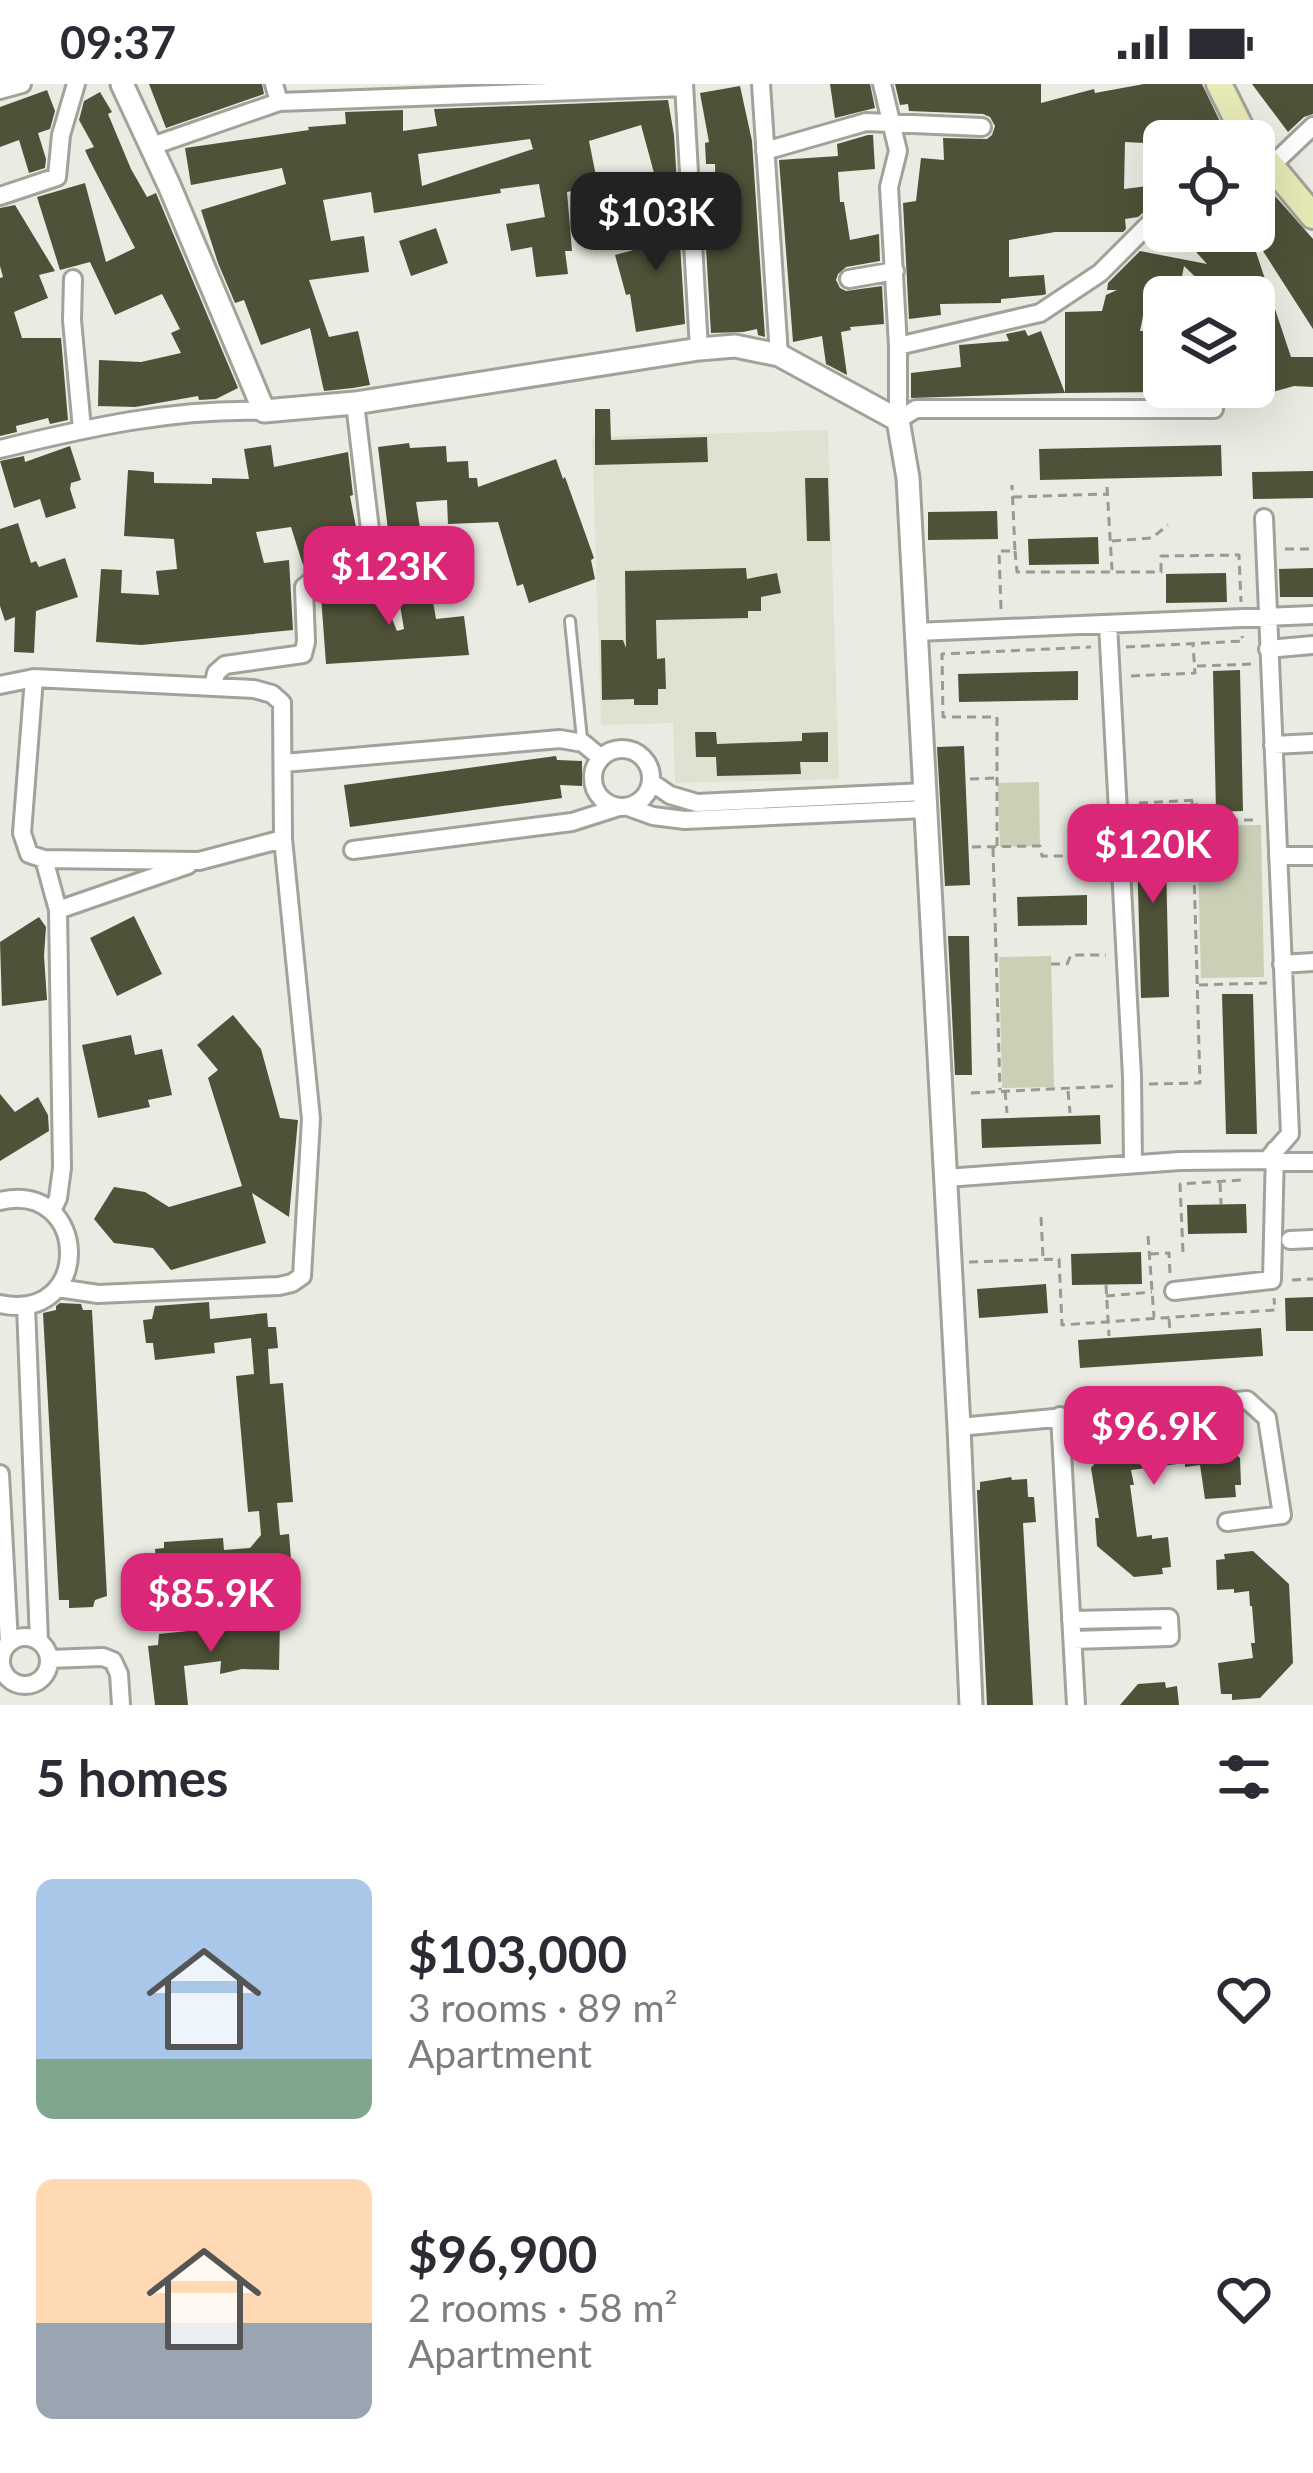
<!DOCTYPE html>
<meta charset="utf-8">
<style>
body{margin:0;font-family:Lato,sans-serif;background:#f7f7f7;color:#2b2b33;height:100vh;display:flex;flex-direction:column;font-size:45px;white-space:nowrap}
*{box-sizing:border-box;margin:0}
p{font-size:39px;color:#7c7c81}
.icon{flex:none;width:66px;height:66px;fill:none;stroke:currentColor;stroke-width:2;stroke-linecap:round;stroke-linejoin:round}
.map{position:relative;height:1621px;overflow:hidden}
.panel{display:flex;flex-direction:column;background:#fff;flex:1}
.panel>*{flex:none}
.controls{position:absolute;left:1143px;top:36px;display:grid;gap:24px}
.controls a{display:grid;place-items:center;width:132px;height:132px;border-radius:18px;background:#fff;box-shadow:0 12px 48px #0002;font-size:60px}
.price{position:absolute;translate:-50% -102px;padding:0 27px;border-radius:24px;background:#db2777;color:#fff;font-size:39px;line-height:78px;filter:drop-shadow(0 3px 6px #0008)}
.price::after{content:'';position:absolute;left:50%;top:72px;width:36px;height:27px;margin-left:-18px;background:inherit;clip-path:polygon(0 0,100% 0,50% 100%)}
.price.current{background:#222;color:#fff}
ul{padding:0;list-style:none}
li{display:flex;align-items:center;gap:36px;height:300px;padding:0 36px}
li span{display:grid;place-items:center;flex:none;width:336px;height:240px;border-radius:18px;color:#555}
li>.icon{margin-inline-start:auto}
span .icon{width:144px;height:144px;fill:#fffc;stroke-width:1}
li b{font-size:51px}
h2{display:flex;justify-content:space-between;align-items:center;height:144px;padding:0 36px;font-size:51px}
.status{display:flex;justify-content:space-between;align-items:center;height:84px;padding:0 60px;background:#fff;direction:ltr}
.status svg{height:33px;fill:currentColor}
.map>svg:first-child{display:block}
.built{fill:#dfe2d1}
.green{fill:#cbcfb6}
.building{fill:#4f5238;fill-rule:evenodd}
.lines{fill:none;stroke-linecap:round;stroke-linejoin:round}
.service-casing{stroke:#a1a299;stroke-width:14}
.minor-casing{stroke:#a1a299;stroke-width:22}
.tertiary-casing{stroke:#a1a299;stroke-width:27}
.secondary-casing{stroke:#a1a299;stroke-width:30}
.path{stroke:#999a94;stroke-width:3;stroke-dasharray:9 6;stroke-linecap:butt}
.service{stroke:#fff;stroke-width:8}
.minor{stroke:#fff;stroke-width:16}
.tertiary{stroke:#fff;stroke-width:21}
.secondary{stroke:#e7eab5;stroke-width:24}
</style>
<div class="status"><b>09:37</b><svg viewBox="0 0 49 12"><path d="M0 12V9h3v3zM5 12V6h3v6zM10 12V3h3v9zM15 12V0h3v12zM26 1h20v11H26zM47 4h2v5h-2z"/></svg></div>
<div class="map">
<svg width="1313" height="1621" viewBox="0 0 1313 1621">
<rect width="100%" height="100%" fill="#eaebe2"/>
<path class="built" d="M828,346L839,695L675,699L673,639L601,641L592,353Z"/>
<path class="green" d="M1039,698L1040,762L1000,763L998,699Z
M1261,741L1264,893L1201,894L1197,742Z
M1051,872L1054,1003L1002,1004L999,873Z"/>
<path class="building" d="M149,0H262L264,10L166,44Z
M830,0H870L875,24L835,34Z
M895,0H1041V19L1094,5L1095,9L1144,0H1202L1225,48L1213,57H1164V60L1125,58L1124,105L1164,100V111L1138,133L1125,135L1126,145L1123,148H1055L1009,156V193L1044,191L1046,210L1043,211L1001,215V219L940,220L941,231L909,235L903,119L916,117L921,74L944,76L943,54L987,55L992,51L995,42L990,33L983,30L909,27L908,20L900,21Z
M1252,0H1313V30L1304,33L1288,48Z
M740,2L752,57L765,253L758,251L757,245L743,248L711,249L705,146L708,145L707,127H716L715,80H706L705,59L709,58L700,9Z
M47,6L55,27L50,45L38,49L46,75L45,84L29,89L19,56L0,63V23Z
M100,8L112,28L108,30L131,85L147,113L156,109L238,304L216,315L199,316L198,312L135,323L98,322L99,276L141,278L181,269L171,249L180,245L162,210L115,231L90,178L60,186L37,113L85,99L106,178L135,164L89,75L85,66L94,63L79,36L84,17Z
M668,16L674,51L677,100L644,109L639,93L654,89L641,41L589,57L598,102L567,108L572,167H565L568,190L536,193L532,163L511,167L506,140L545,133L539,100L500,105L501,109L374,129L371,108L323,116L331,157L364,152L369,188L309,196L329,253L358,247L370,301L353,304L324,307L310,244L261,261L244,216L235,219L218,179L201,126L286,100L282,84L191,101L185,64L309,46L308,43L346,40L345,28L403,26V47L437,42L434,25ZM530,55L533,65L422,102L418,70Z
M868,51H873L875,85L838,88L840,118H844L850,156L879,150L880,177L846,183L838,190L836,196L840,204L846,207L882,202L884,240L850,243L851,246L841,248L847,291L826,280L822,252L793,258L779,76L838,72L837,60Z
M1254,88L1313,155V245L1254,153Z
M15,121L55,187L39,191L48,214L14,228L22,254H61L68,336L50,340L48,334L16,342L17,348L0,352V194L3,193L0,182V124Z
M639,127H678L685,240L636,248L630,210L626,211L615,171L652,161Z
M436,144L448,179L411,192L399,157Z
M1177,147H1249L1291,273H1313V303L1294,302L1269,309L1254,260L1270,255L1254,235V213H1216L1184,182L1178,213L1148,207L1140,247H1152V257H1164V308L1065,309V228L1102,227L1106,211L1117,206H1107L1108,199L1140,167L1207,180Z
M1025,246L1028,252L1041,247L1065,309L911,314V289L961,283L959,261L1009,257L1006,250Z
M595,325H610L611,356L707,353L708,378L595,381Z
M409,359L410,364L446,362L447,378L468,377L469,394H477L478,403L556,375L563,395L565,393L594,474L591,476L595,495L529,519L523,500L517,502L498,438L448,440L447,416L416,418L422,457L390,463L378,363Z
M271,361L274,383L348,368L353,411L350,412L359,459L303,481L291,443L256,448L264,479L289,476L293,546L141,561L96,558L101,485L122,486L121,509L159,511L156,487L177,485L174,455L124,452L128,386L154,388V399L212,400V394L249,395L244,365Z
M1221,361L1222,392L1040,396L1039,365Z
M70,362L81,396L71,399L70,405L76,424L46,434L40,415L14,424L0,377L24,372L25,378Z
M1313,387V414L1253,415L1252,388Z
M805,394H828L830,457H807Z
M997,427L998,455L928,456V428Z
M18,439L31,479L36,477L39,483L65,474L78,513L36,527L34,569L14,568L15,533L5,537L0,522V445Z
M1098,453L1099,480L1029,481L1028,455Z
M746,484L747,495L777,489L781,509L761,513V527H748V534L656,536L657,575L665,574L666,605H658V621H634V615L602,616L601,556H623L626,564L625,487Z
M1313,484V513H1280L1279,485Z
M1226,489L1227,518L1166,519V490Z
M430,500L436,535L464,532L469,571L326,580L321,512L380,505L397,547L404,545L397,503Z
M1240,586L1243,727L1216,728L1213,587Z
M1078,587V616L959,618L958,590Z
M695,648H716L717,660L802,657V649L828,648V678H800L801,690L717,692L716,673H696Z
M964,662L970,801L945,802L937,663Z
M556,672L557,676L582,677V702L560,701L562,714L350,743L344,701Z
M1165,731L1169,913L1141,914L1136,732Z
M1087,811V841L1018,842L1017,813Z
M134,832L162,890L117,912L90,854Z
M39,833L46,843L44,872L47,916L2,922L0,858Z
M948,852H969L972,991H955Z
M1222,910H1253L1257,1050H1226Z
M233,931L261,965L280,1034L298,1036L289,1133L252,1109L266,1159L171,1186L153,1164L114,1159L94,1135L114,1103L145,1108L169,1123L242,1102L208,994L218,986L197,961Z
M131,951L135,971L162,965L172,1011L148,1016L150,1023L98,1034L82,961Z
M0,1010L15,1028L38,1013L48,1031L49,1047L0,1077Z
M1100,1031L1101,1060L982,1064L981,1035Z
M1246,1120L1247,1149L1188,1150L1187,1121Z
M1141,1168L1142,1200L1072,1201L1071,1170Z
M1046,1200L1048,1229L979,1234L977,1205Z
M1313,1213V1247H1286L1285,1214Z
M209,1218L210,1235L267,1229L268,1243H276L278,1264L268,1265L270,1300L283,1299L293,1418L277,1419L280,1451L289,1450L291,1475L282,1476L283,1490L254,1492L253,1496L226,1499V1503L168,1508L166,1490L157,1491L155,1465L164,1464V1458L223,1454L224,1466L250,1464L261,1451L259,1427L248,1428L236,1292L254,1290L251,1254L214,1259L215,1269L155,1276L153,1259H146L143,1236L152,1235L155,1222Z
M60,1219L81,1220L83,1226H92L107,1512L95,1516L93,1523L69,1524V1516H59L43,1229L56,1226V1222Z
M1261,1244L1263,1272L1080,1284L1078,1256Z
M1204,1341L1240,1374L1241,1401H1235L1236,1413L1205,1415L1200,1381L1185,1383V1379L1131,1386L1134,1401H1130L1137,1453L1152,1451V1455L1168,1453L1171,1483L1162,1484L1163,1490L1134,1493L1097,1462L1095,1434H1099L1091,1384L1122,1347Z
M1011,1393L1012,1396L1027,1395L1028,1413H1034L1036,1438L1023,1439L1033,1621H987L977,1406H980V1398Z
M1253,1467L1289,1500L1293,1579L1260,1614L1232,1616V1610H1221L1218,1579L1253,1574L1251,1559H1255L1252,1522H1250L1249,1507L1234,1509V1505L1217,1506L1216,1476L1225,1475L1224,1470Z
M280,1536L279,1586L242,1585L220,1590L221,1577L184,1582L188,1621H155L148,1562L158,1561L159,1550L217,1544L219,1537L260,1541L261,1537Z
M1165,1598L1166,1604L1177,1602L1179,1621H1120L1138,1600Z"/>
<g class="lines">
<g class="service-casing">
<path id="service" d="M570,537L582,655"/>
</g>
<g class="minor-casing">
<path id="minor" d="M274,0L279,18
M684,0L699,265
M761,0L779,271
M882,0L898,67L889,103L898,262V336L916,325H1214
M0,6L22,0
M152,62L279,18L684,3
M765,67L866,38L982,43
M1271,82L1313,42
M0,112L57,93L61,51L76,0
M73,195L72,236L82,345
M849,195L895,187
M898,262L1040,229L1100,189L1164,125
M0,365C86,344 175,324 264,327
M1108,540L1132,992L1133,1080
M916,548L1313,531
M1268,565L1313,561
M0,601L34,594L254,605L272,610L282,619L283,755L199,777L44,775L29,770L22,749L34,594
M213,603L216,589L225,581L303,570L306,558L304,503L309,499L364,484L371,479L373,471L355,319
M1273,661L1313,659
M593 694a29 29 0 1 1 58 0a29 29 0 1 1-58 0Z
M284,679L560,655L583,659L601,674
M651,698L670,711L697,719L925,708
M628,723L653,732L685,736L925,725
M353,766L572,738L619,723
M1278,772H1313
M44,775L58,826L62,1084L58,1114L52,1127
M58,826L188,781
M1282,880L1313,878
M1275,1078H1313
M946,1094L1180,1077L1267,1076L1290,1050L1264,434
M0,1117C90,1096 94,1240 0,1220
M1290,1156L1313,1155
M58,1204L98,1210L279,1202L292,1199L302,1192L311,1035L283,755
M1174,1207L1272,1196L1275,1066
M26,1222L39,1557
M1060,1332L1076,1621
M959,1343L1247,1316L1267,1334L1282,1431L1227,1438
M0,1390L9,1559
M1071,1536L1169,1534L1170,1553L1073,1556
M1 1577a24 24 0 1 1 48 0a24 24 0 1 1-48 0Z
M49,1575L103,1573L113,1577L119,1590L121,1621"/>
</g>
<g class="tertiary-casing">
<path id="tertiary" d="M122,0L169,101L264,327L355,319L699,265L735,262L779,271L898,336L908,394L959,1343L971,1621"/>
</g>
<g class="secondary-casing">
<path id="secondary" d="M1219,0L1242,46L1251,57
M1254,61L1313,132"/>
</g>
<path class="path" d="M1107,403L1112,486
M1013,413L1107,410
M1112,457L1152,454L1168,441
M1285,465H1313
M1015,467L1017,488H1161V472L1239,471L1241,518
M1001,525L999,467H1015L1012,401
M1126,563L1243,557L1242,552
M1197,582L1254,580
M1131,592L1195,589L1193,561
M970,695L995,694
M1139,719L1196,716L1197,742
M1199,736H1255
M997,762V633H943L942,570L1091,563
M972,763L1040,762L1042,772H1099
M993,764L1000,1006
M1051,880H1067L1071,871H1106
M1199,901L1267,899
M1149,1000L1200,999L1192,716
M1005,1007L1007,1029
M1068,1007L1070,1029
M971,1009L1113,1002
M1220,1099L1221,1120
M1041,1133L1043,1173
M1148,1152L1154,1233
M1183,1168L1180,1100L1242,1096
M1150,1170L1169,1169L1170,1190
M969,1178L1059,1175L1062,1241L1275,1226L1274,1214
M1292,1196L1313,1195
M1106,1201L1109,1252
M1106,1212L1152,1208
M1169,1235L1170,1247"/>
<use href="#service" class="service"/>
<use href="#minor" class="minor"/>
<use href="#tertiary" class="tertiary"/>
<use href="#secondary" class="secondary"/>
</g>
</svg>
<div class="controls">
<a><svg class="icon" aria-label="locate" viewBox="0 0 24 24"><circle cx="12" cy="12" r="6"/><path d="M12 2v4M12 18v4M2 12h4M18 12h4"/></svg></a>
<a><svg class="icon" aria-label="layers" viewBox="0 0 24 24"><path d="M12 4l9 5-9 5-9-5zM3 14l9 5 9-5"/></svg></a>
</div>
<b class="price current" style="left:656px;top:190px">$103K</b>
<b class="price" style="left:389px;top:544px">$123K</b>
<b class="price" style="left:1153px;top:822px">$120K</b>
<b class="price" style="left:1154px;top:1404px">$96.9K</b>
<b class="price" style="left:211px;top:1571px">$85.9K</b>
</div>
<section class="panel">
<h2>5 homes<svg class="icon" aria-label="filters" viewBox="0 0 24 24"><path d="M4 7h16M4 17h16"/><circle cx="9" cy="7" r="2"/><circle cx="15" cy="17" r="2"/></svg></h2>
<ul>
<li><span style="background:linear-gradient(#a9c7e8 75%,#7fa58c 0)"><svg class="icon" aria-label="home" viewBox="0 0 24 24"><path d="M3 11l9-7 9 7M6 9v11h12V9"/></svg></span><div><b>$103,000</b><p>3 rooms · 89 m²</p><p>Apartment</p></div><svg class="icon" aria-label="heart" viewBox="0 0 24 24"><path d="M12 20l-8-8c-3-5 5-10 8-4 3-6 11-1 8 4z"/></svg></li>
<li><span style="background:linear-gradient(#ffd9b3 60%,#9aa5b1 0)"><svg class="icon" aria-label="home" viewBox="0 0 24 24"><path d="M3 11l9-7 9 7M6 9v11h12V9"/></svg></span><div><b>$96,900</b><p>2 rooms · 58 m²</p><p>Apartment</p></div><svg class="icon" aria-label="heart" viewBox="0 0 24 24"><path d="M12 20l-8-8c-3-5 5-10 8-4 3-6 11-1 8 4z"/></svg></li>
</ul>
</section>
